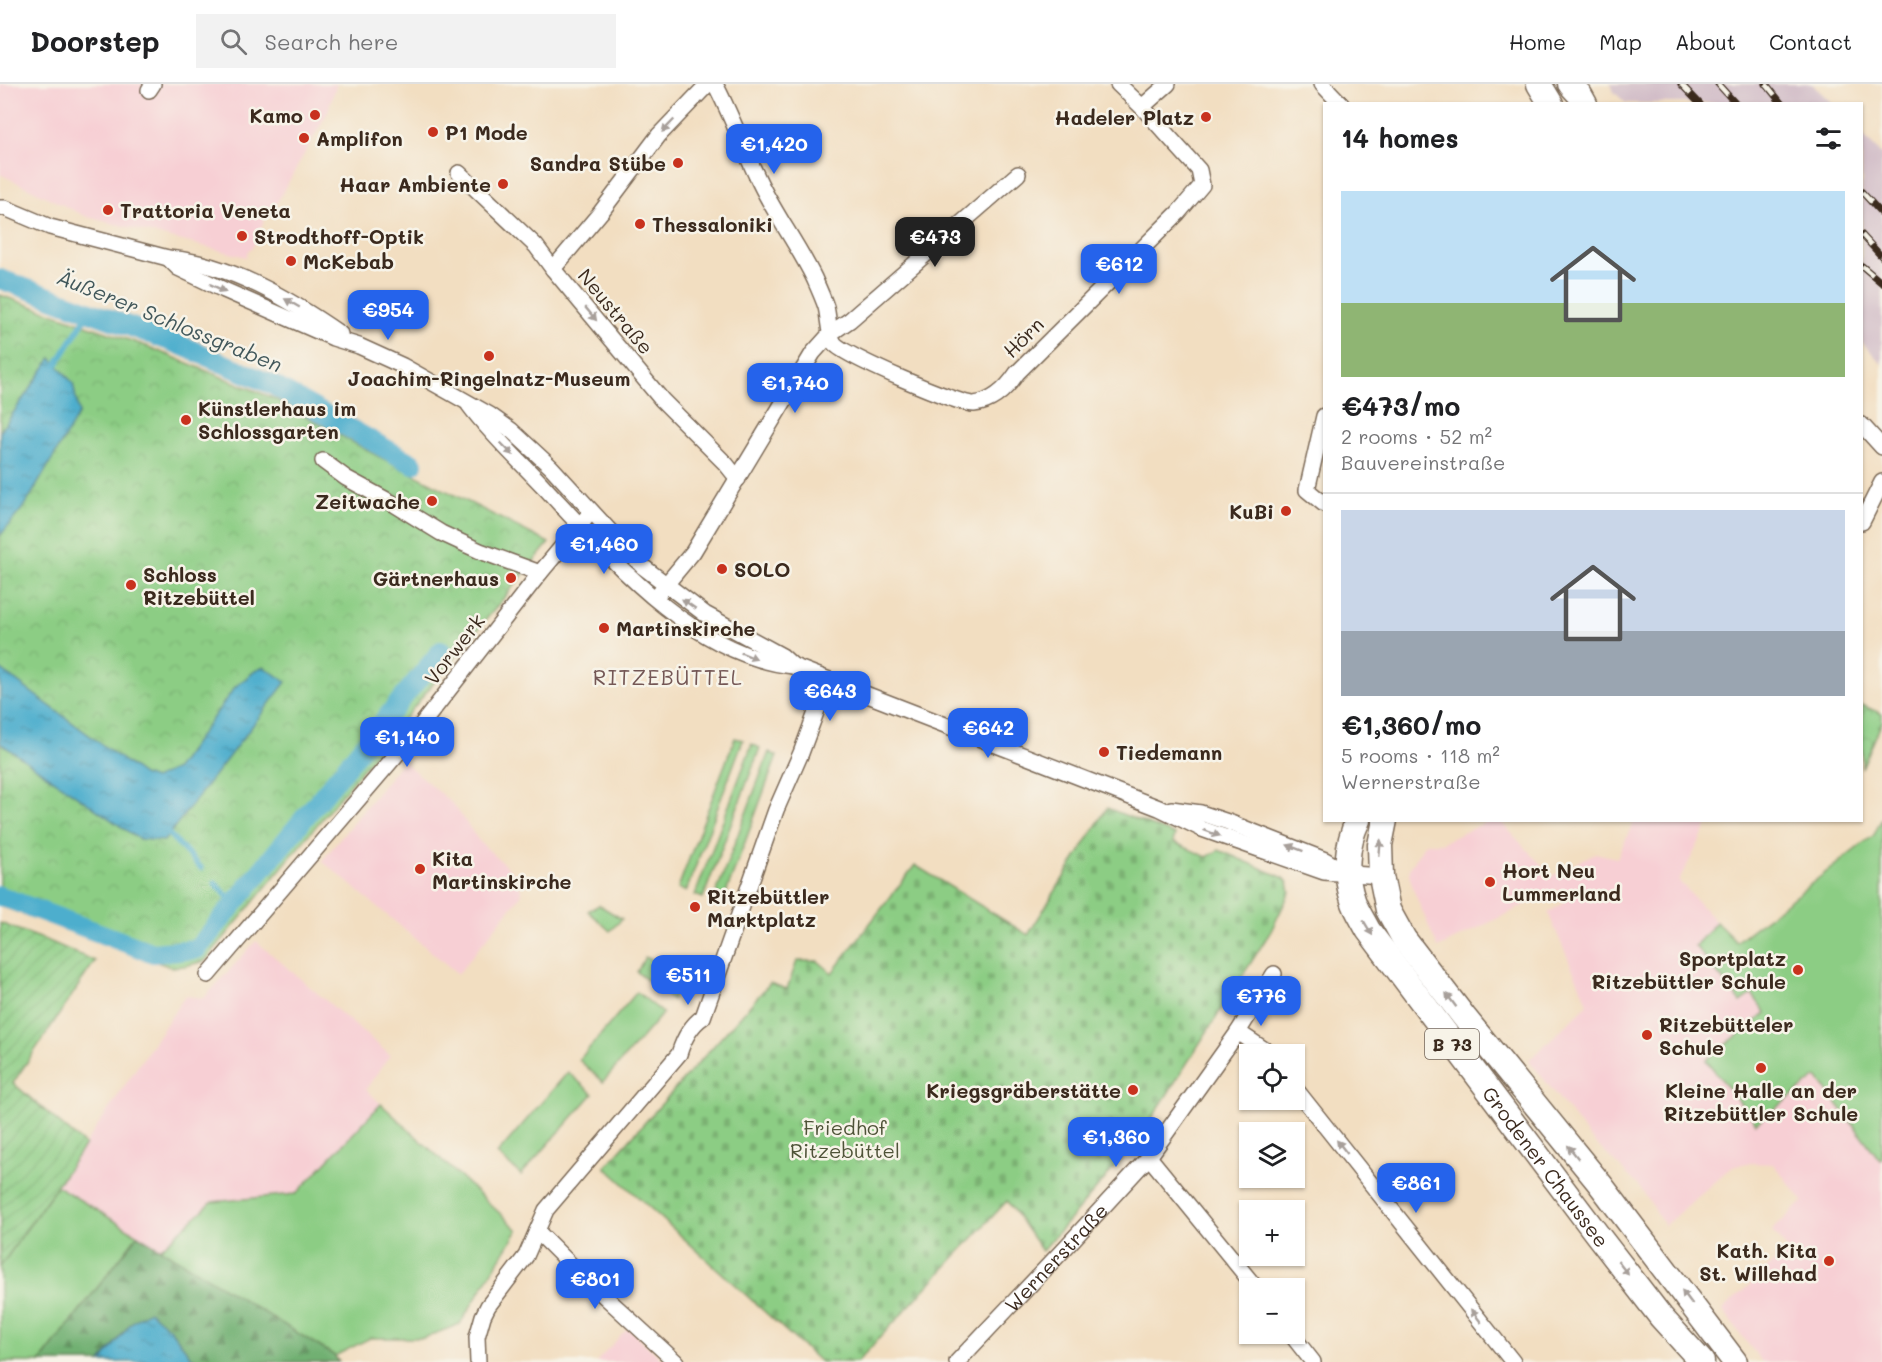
<!DOCTYPE html>
<meta charset="utf-8">
<style>
body{margin:0;font-family:Mali,sans-serif;background:#f2f2f2;color:#202124;height:100vh;display:flex;flex-direction:column;font-size:22px;white-space:nowrap}
*{box-sizing:border-box;margin:0}
p{font-size:20px;color:#757577}
.icon{flex:none;width:33px;height:33px;fill:none;stroke:currentColor;stroke-width:2;stroke-linecap:round;stroke-linejoin:round}
.map{position:relative;flex:1;overflow:hidden}
.details{position:absolute;left:1323px;top:18px;width:540px;height:720px;display:flex;flex-direction:column;background:#fff;border-radius:0px;box-shadow:0 2px 4px #0004}
.details>*{flex:none}
.tools{position:absolute;left:1239px;top:960px;display:grid;gap:12px}
.tools a{display:grid;place-items:center;width:66px;height:66px;border-radius:0px;background:#fff;box-shadow:0 2px 4px #0004;font-size:30px}
.price{position:absolute;translate:-50% -51px;padding:0 14px;border-radius:12px;background:#2563eb;color:#fff;font-size:20px;line-height:39px;filter:drop-shadow(0 2px 3px #0008)}
.price::after{content:'';position:absolute;left:50%;top:36px;width:18px;height:14px;margin-left:-9px;background:inherit;clip-path:polygon(0 0,100% 0,50% 100%)}
.price.selected{background:#222;color:#fff}
ul{padding:0;list-style:none}
li{display:grid;align-content:center;gap:12px;height:318px;padding:0 18px}
li+li{border-top:2px solid #e0e0e0}
li span{display:grid;place-items:center;height:186px;border-radius:0px;color:#555}
li>.icon{margin-inline-start:auto}
span .icon{width:108px;height:108px;fill:#fffc;stroke-width:1}
li b{font-size:26px}
h2{display:flex;justify-content:space-between;align-items:center;height:72px;padding:0 18px;font-size:26px}
header{display:flex;align-items:center;gap:36px;box-sizing:border-box;height:84px;padding:0 30px;background:#fff;border-bottom:2px solid #e0e0e0}
header strong{font-size:28px}
nav{display:flex;gap:33px;margin-inline-start:auto;font-size:21px}
.search{width:420px;height:54px;background:#f2f2f2;display:flex;align-items:center;gap:15px;box-sizing:border-box;padding:0 21px;border-radius:0px;color:#757577;font-size:22px}
.map>svg:first-child{display:block}
.built{fill:#f7cfd4}
.industrial{fill:#d2bdc8}
.grass{fill:#8ccd84;stroke:#647c51;stroke-width:1.5}
.forest{fill:url(#forest-firs);stroke:#566d48;stroke-width:1.5}
.cemetery{fill:url(#cemetery-stones);stroke:#647c51;stroke-width:1.5}
.park{fill:url(#park-crowns);stroke:#647c51;stroke-width:1.5}
.garden{fill:url(#garden-furrows);stroke:#647c51;stroke-width:1.5}
.water{fill:url(#water-ripples);stroke:#446c76;stroke-width:1.5}
.lines{fill:none;stroke-linecap:round;stroke-linejoin:round}
.stream{stroke:#4eaecd;stroke-width:6}
.canal{stroke:#4eaecd;stroke-width:20}
.street-casing{stroke:#7b6957;stroke-width:18}
.primary-casing{stroke:#7b6957;stroke-width:27}
.street{stroke:#fff;stroke-width:15}
.primary{stroke:#fff;stroke-width:24}
.rail-casing{stroke:#3b2a1e;stroke-width:7}
.rail{stroke:#f7f3e8;stroke-width:4.5;stroke-dasharray:14;stroke-linecap:butt}
.oneway{fill:#a79f9a}
.poi-dot{fill:#c8321e;stroke:#f7f3e8;stroke-width:2}
.labels{text-anchor:middle;dominant-baseline:central;stroke-width:5;stroke-linejoin:round;paint-order:stroke}
.shield{fill:#f7f3e8;stroke:#73665b;stroke-width:1.5}
.shield-label{font-size:18px;font-weight:bold;fill:#3b2a1e}
.poi-label{font-size:20px;font-weight:bold;fill:#3b2a1e;stroke:#f7f3e8;text-anchor:start}
.street-label{font-size:20px;fill:#3b2a1e;stroke:#f7f3e8}
.park-label{font-size:20px;fill:#4f5338;stroke:#f7f3e8}
.water-label{font-size:21px;font-style:italic;fill:#42585b;stroke:#f7f3e8}
.neighbourhood-label{font-size:21px;letter-spacing:1.5px;fill:#745755;stroke:#f7f3e8}
</style>
<header>
<strong>Doorstep</strong>
<div class="search"><svg class="icon" aria-label="search" viewBox="0 0 24 24"><circle cx="10" cy="10" r="6"/><path d="M15 15l6 6"/></svg>Search here</div>
<nav><a>Home</a><a>Map</a><a>About</a><a>Contact</a></nav>
</header>
<div class="map">
<svg width="1882" height="1278" viewBox="0 0 1882 1278">
<defs>
<pattern id="forest-firs" width="22" height="20" patternUnits="userSpaceOnUse" patternTransform="scale(1.5)"><rect width="22" height="20" fill="#71b072"/><path d="M5 1l3.5 6h-7zM16 11l3.5 6h-7z" fill="#5e8f5d"/></pattern>
<pattern id="cemetery-stones" width="16" height="16" patternUnits="userSpaceOnUse" patternTransform="scale(1.5)"><rect width="16" height="16" fill="#8ccd84"/><path d="M2 7V4a2 2 0 0 1 4 0v3zM10 15v-3a2 2 0 0 1 4 0v3z" fill="#7ab072"/></pattern>
<pattern id="park-crowns" width="20" height="18" patternUnits="userSpaceOnUse" patternTransform="scale(1.5)"><rect width="20" height="18" fill="#8ccd84"/><path d="M2 6a3 3 0 1 1 6 0M12 15a3 3 0 1 1 6 0" fill="none" stroke="#7ab072"/></pattern>
<pattern id="garden-furrows" width="10" height="10" patternUnits="userSpaceOnUse" patternTransform="scale(1.5)"><rect width="10" height="10" fill="#8ccd84"/><path d="M-1 1l2-2M0 10L10 0M9 11l2-2" fill="none" stroke="#7ab072"/></pattern>
<pattern id="water-ripples" width="26" height="14" patternUnits="userSpaceOnUse" patternTransform="scale(1.5)"><rect width="26" height="14" fill="#4eaecd"/><path d="M2 4q2-2 4 0t4 0M15 11q2-2 4 0t4 0" fill="none" stroke="#428ea6"/></pattern>
</defs>
<rect width="100%" height="100%" fill="#f7f3e8"/>
<filter id="ink" filterUnits="userSpaceOnUse"><feTurbulence type="fractalNoise" baseFrequency=".0167" numOctaves="2"/><feDisplacementMap in="SourceGraphic" scale="12" xChannelSelector="R" yChannelSelector="G"/><feConvolveMatrix kernelMatrix="1 2 1 2 8 2 1 2 1" color-interpolation-filters="sRGB"/></filter>
<filter id="wash" filterUnits="userSpaceOnUse"><feTurbulence type="fractalNoise" baseFrequency=".008" numOctaves="4" result="noise"/><feDisplacementMap in="SourceGraphic" scale="24" xChannelSelector="R" yChannelSelector="G"/><feGaussianBlur stdDeviation="1.35" result="paint"/><feColorMatrix in="noise" values="0 0 0 0 0 0 0 0 0 0 0 0 0 0 0 0 0 1.4 0 .05"/><feComposite in="paint" operator="in"/></filter>
<g filter="url(#wash)">
<rect width="100%" height="100%" fill="#f2dec1"/>
<path class="built" d="M0,0H337L330,19L329,26L270,131L267,129L254,161L248,167L246,173L87,133L0,90Z
M403,677L454,721L479,757L517,792L522,810L458,890L322,777Z
M1489,737H1500L1552,792L1595,769L1617,774L1634,737H1710L1679,797L1716,838L1695,862L1741,918L1752,910L1880,1076L1882,1075V1278H1762L1722,1226L1763,1189L1787,1165L1772,1147L1803,1117L1773,1080L1746,1079L1730,1084L1664,1142L1652,1121L1638,1101L1589,1053L1529,976L1588,920L1548,829L1564,819L1557,805L1438,864L1415,810L1409,791L1410,784L1425,759H1441Z
M256,857L390,971L366,1005L381,1020L296,1110L212,1118L160,1165L57,1102L185,912L204,914Z
M628,1244L665,1278H596Z"/>
<path class="industrial" d="M1610,0H1812L1832,19H1626L1613,7Z
M1862,50L1882,71V280L1862,258Z"/>
<path class="grass" d="M735,654L743,656L686,808L678,804Z
M752,660L760,664L703,814L695,811Z
M769,668L777,672L722,820L713,817Z
M1882,734V1075L1880,1076L1817,993L1756,1039L1706,976L1766,929L1752,910L1741,918L1695,862L1716,838L1736,858L1874,751Z
M599,821L622,835L610,847L588,827Z
M645,873L667,883L665,895L676,905L672,916L637,888Z
M637,908L663,929L603,998L579,976Z
M568,988L593,1010L521,1091L497,1070Z
M381,1020L518,1146L460,1240L424,1254H370L335,1272L160,1165L212,1118L296,1110Z
M57,1102L138,1151L40,1278H0V1183Z"/>
<path class="forest" d="M138,1151L335,1272L339,1278H200L192,1274L170,1245L131,1239L101,1278H40Z"/>
<path class="cemetery" d="M1107,724L1175,751L1173,758L1207,773L1219,766L1284,794L1288,798L1290,808L1271,847L1137,1058L1042,1167L1007,1117L857,1278H820L605,1083L770,899L787,905L797,877H818L832,889L915,781L1028,851Z"/>
<path class="park" d="M0,211L146,262L275,315L372,369L549,459L205,877L185,882L171,883L0,822Z
M1862,621L1882,630V638L1862,684Z"/>
<path class="garden" d="M0,839L51,858L95,877L13,999L85,1061L0,1183Z"/>
<path class="water" d="M51,274L73,299L79,329L26,420L0,452V348Z
M264,583L286,598L164,757L139,755L0,659V585L143,691L154,695L176,685L235,603L255,587Z
M149,1227L170,1245L192,1274L200,1278H101L131,1239Z"/>
<g class="lines">
<path class="stream" d="M53,286L89,228
M165,746L201,784
M215,799L235,820"/>
<path class="canal" d="M0,195L178,260L271,300L413,380
M0,812L153,869L197,865L441,567"/>
</g>
</g>
<g filter="url(#ink)">
<g class="lines">
<g class="street-casing">
<g id="street">
<path d="M715,0C732,32 744,67 760,99C776,132 798,161 814,194C818,203 823,214 826,223C829,234 828,250 834,259C842,271 959,321 974,320C994,318 1007,304 1017,289L1178,129L1202,101L1199,86L1142,23L1118,0"/>
<path d="M1322,0L1341,20"/>
<path d="M149,6L153,0"/>
<path d="M1142,23L1168,0"/>
<path d="M459,89L536,162L553,185L662,316L726,380L738,395"/>
<path d="M0,124H5L50,143L168,174C229,179 291,216 340,250"/>
<path d="M168,174L178,184L224,206L333,254L359,262L403,282L490,331L511,346L551,383L642,482L705,530L782,572L793,582"/>
<path d="M553,185L601,128L659,51L708,0"/>
<path d="M469,321C492,352 520,377 546,405C610,474 693,572 793,582L1159,724L1202,745L1324,788L1381,792"/>
<path d="M1324,332L1307,406L1324,420"/>
<path d="M1862,341L1882,363"/>
<path d="M323,377L346,394L394,420L441,449L480,467L540,489"/>
<path d="M1862,438L1882,398"/>
<path d="M659,509L693,468L813,269L831,249L850,236L1018,90"/>
<path d="M1171,725L1201,729L1228,738L1325,776L1345,788"/>
<path d="M208,891L415,649L540,489L586,434"/>
<path d="M1238,948L1265,966L1269,970"/>
<path d="M1294,1003L1513,1278"/>
<path d="M1149,1073L1256,1204"/>
<path d="M537,1147L576,1186L676,1278"/>
<path d="M1291,1250L1313,1278"/>
<path d="M478,1278L477,1253L483,1232L488,1222L526,1172L546,1126L679,970C683,957 691,941 703,933L776,726L801,669L828,596"/>
<path id="s1" d="M957,1278L1066,1163L1149,1073L1238,948L1274,890"/>
</g>
</g>
<g class="primary-casing">
<g id="primary">
<path d="M1539,0L1551,20"/>
<path d="M1570,0L1580,11L1585,20"/>
<path id="s2" d="M1358,736C1346,761 1344,790 1353,816C1356,826 1363,836 1368,846L1596,1149L1661,1233L1702,1278"/>
<path d="M1385,736L1380,761L1381,792L1388,826L1404,855L1464,933L1600,1100L1735,1278"/>
</g>
</g>
<use href="#street" class="street"/>
<use href="#primary" class="primary"/>
<g class="rail-casing">
<path id="rail" d="M1681,0L1700,20
M1718,0L1736,20
M1766,0L1782,20
M1862,108L1882,130
M1862,151L1882,173
M1862,182L1882,199"/>
</g>
<use href="#rail" class="rail"/>
</g>
<defs><path id="oneway-solid" d="M-6-.8H1V-3.2L6.5 0L1 3.2V.8H-6Z" transform="scale(1.5)"/></defs>
<g class="oneway">
<use href="#oneway-solid" transform="translate(668 42) rotate(134)"/>
<use href="#oneway-solid" transform="translate(218 204) rotate(25)"/>
<use href="#oneway-solid" transform="translate(292 219) rotate(-150)"/>
<use href="#oneway-solid" transform="translate(591 230) rotate(50)"/>
<use href="#oneway-solid" transform="translate(507 365) rotate(45)"/>
<use href="#oneway-solid" transform="translate(689 520) rotate(-145)"/>
<use href="#oneway-solid" transform="translate(749 572) rotate(22)"/>
<use href="#oneway-solid" transform="translate(1212 749) rotate(20)"/>
<use href="#oneway-solid" transform="translate(1295 764) rotate(-159)"/>
<use href="#oneway-solid" transform="translate(1380 764) rotate(-85)"/>
<use href="#oneway-solid" transform="translate(1368 844) rotate(59)"/>
<use href="#oneway-solid" transform="translate(1451 916) rotate(-127)"/>
<use href="#oneway-solid" transform="translate(1342 1063) rotate(-128)"/>
<use href="#oneway-solid" transform="translate(1573 1068) rotate(-129)"/>
<use href="#oneway-solid" transform="translate(1623 1184) rotate(52)"/>
<use href="#oneway-solid" transform="translate(1687 1213) rotate(-127)"/>
<use href="#oneway-solid" transform="translate(1476 1232) rotate(-128)"/>
</g>
</g>
<g class="poi-dot">
<circle cx="315" cy="31" r="6"/>
<circle cx="1206" cy="33" r="6"/>
<circle cx="433" cy="48" r="6"/>
<circle cx="304" cy="54" r="6"/>
<circle cx="678" cy="79" r="6"/>
<circle cx="503" cy="100" r="6"/>
<circle cx="108" cy="126" r="6"/>
<circle cx="640" cy="140" r="6"/>
<circle cx="242" cy="152" r="6"/>
<circle cx="291" cy="177" r="6"/>
<circle cx="489" cy="272" r="6"/>
<circle cx="186" cy="336" r="6"/>
<circle cx="432" cy="417" r="6"/>
<circle cx="1286" cy="427" r="6"/>
<circle cx="722" cy="485" r="6"/>
<circle cx="511" cy="494" r="6"/>
<circle cx="131" cy="501" r="6"/>
<circle cx="604" cy="544" r="6"/>
<circle cx="1104" cy="668" r="6"/>
<circle cx="420" cy="785" r="6"/>
<circle cx="1490" cy="798" r="6"/>
<circle cx="695" cy="823" r="6"/>
<circle cx="1798" cy="886" r="6"/>
<circle cx="1647" cy="951" r="6"/>
<circle cx="1761" cy="984" r="6"/>
<circle cx="1133" cy="1006" r="6"/>
<circle cx="1829" cy="1177" r="6"/>
</g>
<g class="labels">
<rect class="shield" x="1425" y="945" width="54" height="30" rx="4.5"/>
<g class="shield-label">
<text x="1452" y="960">B 73</text>
</g>
<g class="poi-label">
<text x="303" y="31" text-anchor="end">Kamo</text>
<text x="1194" y="33" text-anchor="end">Hadeler Platz</text>
<text x="445" y="48">P1 Mode</text>
<text x="316" y="54">Amplifon</text>
<text x="666" y="79" text-anchor="end">Sandra Stübe</text>
<text x="491" y="100" text-anchor="end">Haar Ambiente</text>
<text x="120" y="126">Trattoria Veneta</text>
<text x="652" y="140">Thessaloniki</text>
<text x="254" y="152">Strodthoff-Optik</text>
<text x="303" y="177">McKebab</text>
<text x="489" y="294" text-anchor="middle">Joachim-Ringelnatz-Museum</text>
<text x="198" y="324">Künstlerhaus im<tspan x="198" dy="23">Schlossgarten</tspan></text>
<text x="420" y="417" text-anchor="end">Zeitwache</text>
<text x="1274" y="427" text-anchor="end">KuBi</text>
<text x="734" y="485">SOLO</text>
<text x="143" y="490">Schloss<tspan x="143" dy="23">Ritzebüttel</tspan></text>
<text x="499" y="494" text-anchor="end">Gärtnerhaus</text>
<text x="616" y="544">Martinskirche</text>
<text x="1116" y="668">Tiedemann</text>
<text x="432" y="774">Kita<tspan x="432" dy="23">Martinskirche</tspan></text>
<text x="1502" y="786">Hort Neu<tspan x="1502" dy="23">Lummerland</tspan></text>
<text x="707" y="812">Ritzebüttler<tspan x="707" dy="23">Marktplatz</tspan></text>
<text x="1786" y="874" text-anchor="end">Sportplatz<tspan x="1786" dy="23">Ritzebüttler Schule</tspan></text>
<text x="1659" y="940">Ritzebütteler<tspan x="1659" dy="23">Schule</tspan></text>
<text x="1121" y="1006" text-anchor="end">Kriegsgräberstätte</text>
<text x="1761" y="1006" text-anchor="middle">Kleine Halle an der<tspan x="1761" dy="23">Ritzebüttler Schule</tspan></text>
<text x="1817" y="1166" text-anchor="end">Kath. Kita<tspan x="1817" dy="23">St. Willehad</tspan></text>
</g>
<g class="street-label">
<text transform="translate(616 227) rotate(50)">Neustraße</text>
<text transform="translate(1023 253) rotate(-45)">Hörn</text>
<text transform="translate(454 565) rotate(-52)">Vorwerk</text>
<text stroke="none"><textPath href="#s2" startOffset="412">Grodener Chaussee</textPath></text>
<text stroke="none"><textPath href="#s1" startOffset="144">Wernerstraße</textPath></text>
</g>
<g class="park-label">
<text x="845" y="1043">Friedhof<tspan x="845" dy="23">Ritzebüttel</tspan></text>
</g>
<g class="water-label">
<text transform="translate(170 236) rotate(22)">Äußerer Schlossgraben</text>
</g>
<g class="neighbourhood-label">
<text x="668" y="592">RITZEBÜTTEL</text>
</g>
</g>
</svg>
<div class="tools">
<a><svg class="icon" aria-label="locate" viewBox="0 0 24 24"><circle cx="12" cy="12" r="6"/><path d="M12 2v4M12 18v4M2 12h4M18 12h4"/></svg></a>
<a><svg class="icon" aria-label="layers" viewBox="0 0 24 24"><path d="M12 4l9 5-9 5-9-5zM3 14l9 5 9-5"/></svg></a>
<a>+</a>
<a>−</a>
</div>
<b class="price" style="left:774px;top:91px">€1,420</b>
<b class="price selected" style="left:935px;top:184px">€473</b>
<b class="price" style="left:1119px;top:211px">€612</b>
<b class="price" style="left:388px;top:257px">€954</b>
<b class="price" style="left:795px;top:330px">€1,740</b>
<b class="price" style="left:604px;top:491px">€1,460</b>
<b class="price" style="left:830px;top:638px">€643</b>
<b class="price" style="left:988px;top:675px">€642</b>
<b class="price" style="left:407px;top:684px">€1,140</b>
<b class="price" style="left:688px;top:922px">€511</b>
<b class="price" style="left:1261px;top:943px">€776</b>
<b class="price" style="left:1116px;top:1084px">€1,360</b>
<b class="price" style="left:1416px;top:1130px">€861</b>
<b class="price" style="left:595px;top:1226px">€801</b>
<section class="details">
<h2>14 homes<svg class="icon" aria-label="filters" viewBox="0 0 24 24"><path d="M4 7h16M4 17h16"/><circle cx="9" cy="7" r="2"/><circle cx="15" cy="17" r="2"/></svg></h2>
<ul>
<li><span style="background:linear-gradient(#bfe0f5 60%,#8fb573 0)"><svg class="icon" aria-label="home" viewBox="0 0 24 24"><path d="M3 11l9-7 9 7M6 9v11h12V9"/></svg></span><div><b>€473/mo</b><p>2 rooms · 52 m²</p><p>Bauvereinstraße</p></div></li>
<li><span style="background:linear-gradient(#c9d6e8 65%,#9aa5b1 0)"><svg class="icon" aria-label="home" viewBox="0 0 24 24"><path d="M3 11l9-7 9 7M6 9v11h12V9"/></svg></span><div><b>€1,360/mo</b><p>5 rooms · 118 m²</p><p>Wernerstraße</p></div></li>
</ul>
</section>
</div>
